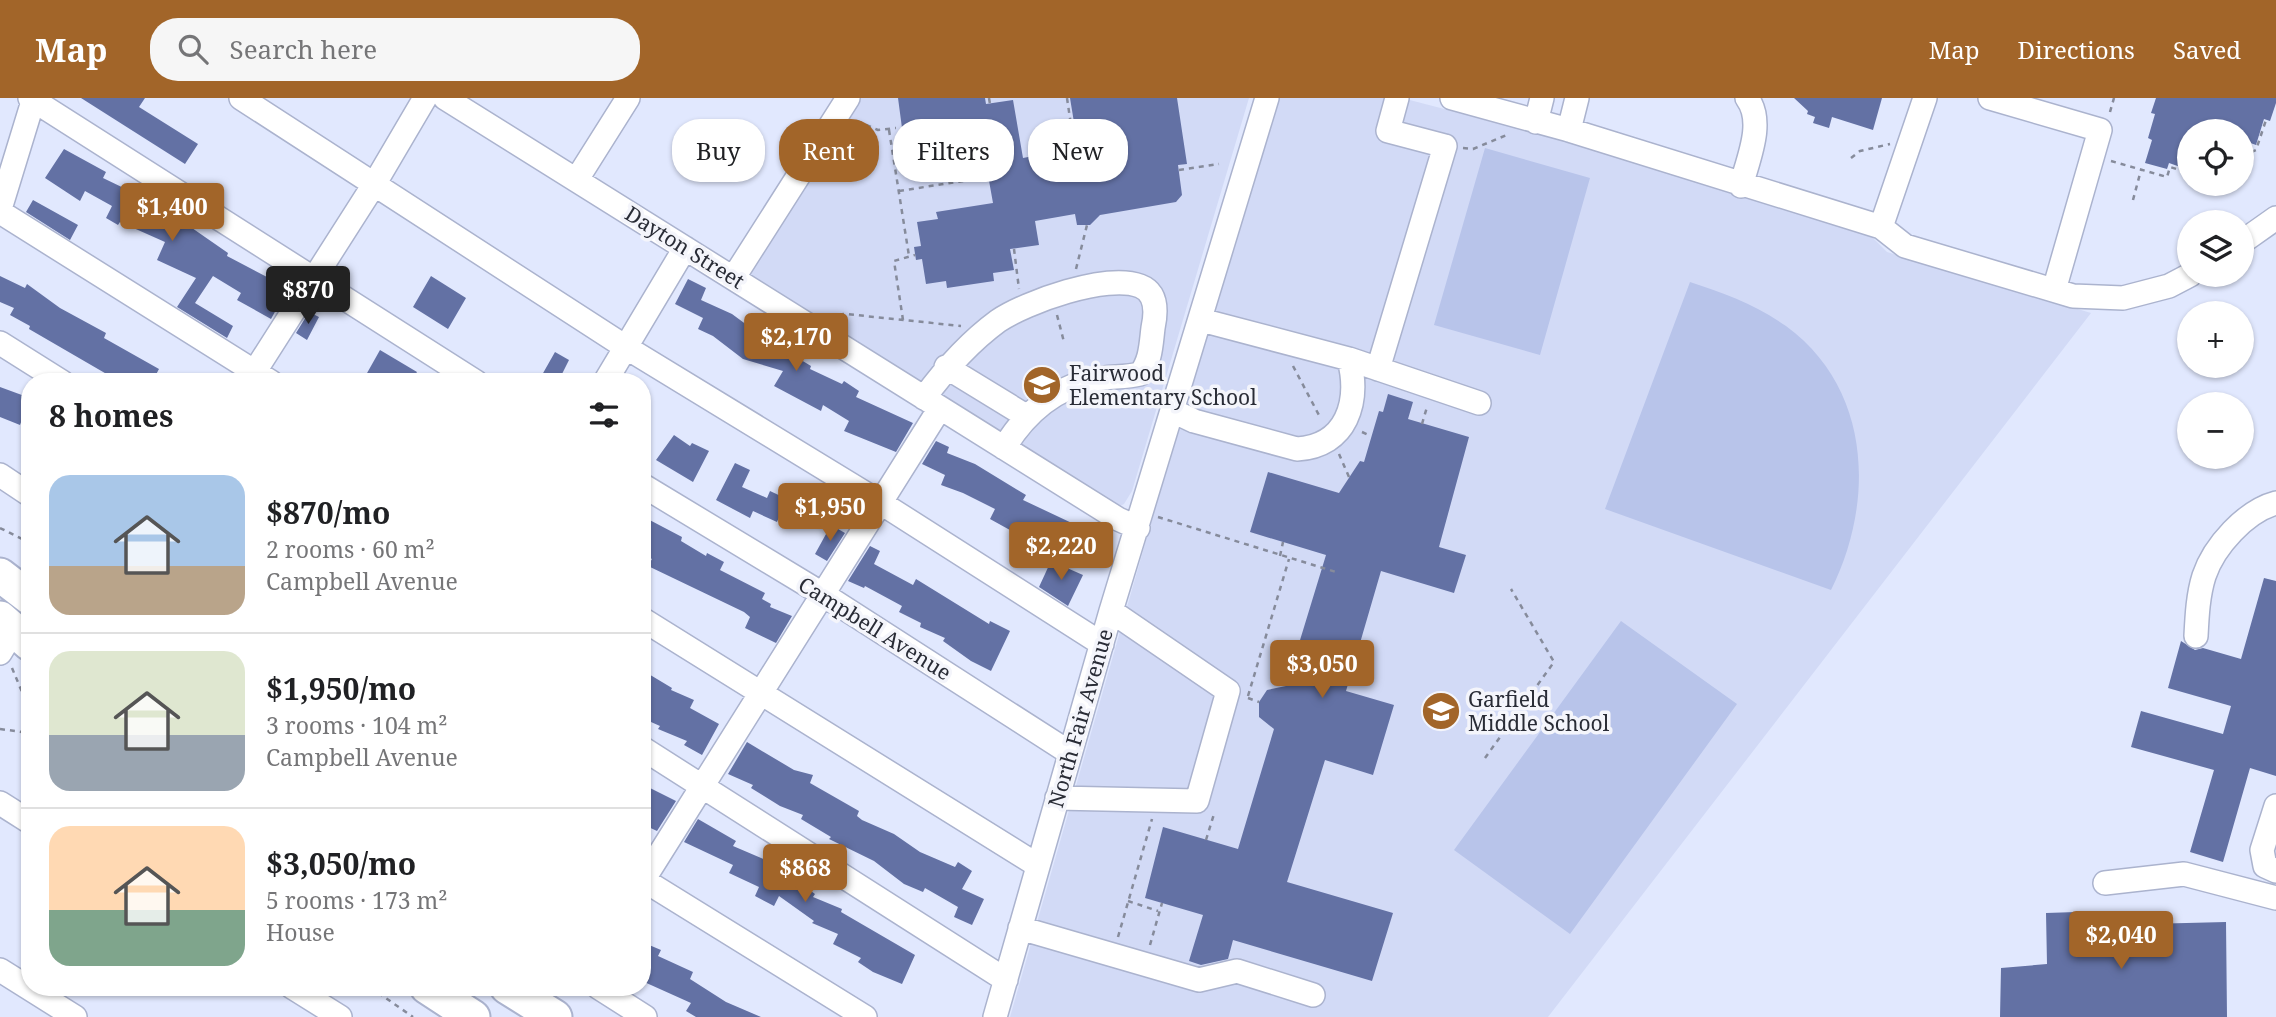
<!DOCTYPE html>
<meta charset="utf-8">
<style>
body{margin:0;font-family:"Noto Serif",serif;background:#f6f6f6;color:#202124;height:100vh;display:flex;flex-direction:column;font-size:26px;white-space:nowrap}
*{box-sizing:border-box;margin:0}
p{font-size:23px;color:#757577}
.icon{flex:none;width:38px;height:38px;fill:none;stroke:currentColor;stroke-width:2;stroke-linecap:round;stroke-linejoin:round}
.map{position:relative;flex:1;overflow:hidden}
.drawer{position:absolute;left:21px;top:275px;width:630px;height:623px;display:flex;flex-direction:column;background:#fff;border-radius:28px;box-shadow:0 2px 5px #0004}
.drawer>*{flex:none}
.banner{position:absolute;left:672px;top:21px;width:665px;height:63px;display:flex;gap:14px}
.controls{position:absolute;left:2177px;top:21px;display:grid;gap:14px}
.controls a{display:grid;place-items:center;width:77px;height:77px;border-radius:50%;background:#fff;box-shadow:0 2px 5px #0004;font-size:35px}
.price{position:absolute;translate:-50% -60px;padding:0 16px;border-radius:7px;background:#a26529;color:#fff;font-size:23px;line-height:46px;filter:drop-shadow(0 2px 4px #0008)}
.price::after{content:'';position:absolute;left:50%;top:42px;width:21px;height:16px;margin-left:-10px;background:inherit;clip-path:polygon(0 0,100% 0,50% 100%)}
.price.active{background:#222;color:#fff}
ul{padding:0;list-style:none}
li{display:flex;align-items:center;gap:21px;height:175px;padding:0 28px}
li+li{border-top:2px solid #e0e0e0}
li span{display:grid;place-items:center;flex:none;width:196px;height:140px;border-radius:21px;color:#555}
li>.icon{margin-inline-start:auto}
span .icon{width:84px;height:84px;fill:#fffc;stroke-width:1}
li b{font-size:30px}
h2{display:flex;justify-content:space-between;align-items:center;height:84px;padding:0 28px;font-size:30px}
.pill{padding:0 24px;border-radius:28px;background:#fff;box-shadow:0 2px 5px #0004;font-size:24px;line-height:63px}
.pill.active{background:#a26529;color:#fff}
header{display:flex;align-items:center;gap:42px;box-sizing:border-box;height:98px;padding:0 35px;background:#a26529;color:#fff}
header strong{font-size:33px}
nav{display:flex;gap:38px;margin-inline-start:auto;font-size:24px}
.search{width:490px;height:63px;background:#f6f6f6;display:flex;align-items:center;gap:18px;box-sizing:border-box;padding:0 24px;border-radius:28px;color:#757577;font-size:26px}
.map>svg:first-child{display:block}
.built{fill:#d2daf6}
.green{fill:#b8c4ea}
.building{fill:#6371a4}
.lines{fill:none;stroke-linecap:round;stroke-linejoin:round}
.minor-casing{stroke:#abb3ce;stroke-width:26}
.highway-casing{stroke:#abb3ce;stroke-width:37}
.path{stroke:#868b9b;stroke-width:2.5;stroke-dasharray:5 5;stroke-linecap:butt}
.minor{stroke:#fff;stroke-width:23}
.highway{stroke:#fff;stroke-width:33}
.labels{text-anchor:middle;dominant-baseline:central;stroke-width:7;stroke-linejoin:round;paint-order:stroke}
.street-label{font-size:21px;fill:#292c36;stroke:#f4f5fb}
.poi-label{font-size:21px;fill:#292c36;stroke:#f4f5fb;text-anchor:start}
</style>
<header>
<strong>Map</strong>
<div class="search"><svg class="icon" aria-label="search" viewBox="0 0 24 24"><circle cx="10" cy="10" r="6"/><path d="M15 15l6 6"/></svg>Search here</div>
<nav><a>Map</a><a>Directions</a><a>Saved</a></nav>
</header>
<div class="map">
<svg width="2276" height="919" viewBox="0 0 2276 919">
<rect width="100%" height="100%" fill="#e1e8fe"/>
<path class="built" d="M858,0H1249L1132,393L1124,406L1116,410L751,181L749,176Z
M1279,0H1402L1575,45L1863,130L1887,154L2091,215L1548,919H1010L1153,418Z"/>
<path class="green" d="M1485,50L1590,80L1540,257L1434,227Z
M1690,184C1724,195 1756,207 1786,228C1872,291 1875,404 1831,492L1605,411Z
M1621,523L1737,606L1570,836L1454,752Z"/>
<path class="building" d="M81,0H145L139,9L198,46L185,66Z
M898,0H985L986,6L1013,2L1023,60L1044,56L1045,66L1080,61L1070,0H1177L1187,66L1178,67L1182,97L1176,104L1100,117L1090,127H1077L1075,116L1035,123L1039,147L1010,151L1014,172L993,175L994,183L947,190L946,183L926,186L922,161L916,162L914,149L921,148L917,124L938,121L936,114L993,105L984,55L928,64L927,56L906,60Z
M1794,0H1882L1873,32L1832,19L1829,30L1813,25L1815,19L1807,16L1808,13Z
M2156,0H2276V5L2270,23L2264,21L2256,47L2242,42V33H2226L2202,26L2200,33H2189V72L2169,65L2167,71L2145,65L2152,42L2148,40L2155,16L2151,15Z
M64,51L106,74L103,80L161,108L158,115L192,130L228,155L227,158L288,190L271,221L237,202L241,195L213,178L195,205L233,228L227,240L177,209L196,180L157,162L165,144L120,124L118,127L106,120L112,108L85,93L80,103L45,80Z
M33,102L78,127L70,142L26,114Z
M0,178L25,190L27,186L60,210L106,235L104,240L159,271L152,284H106L110,278L29,231L30,228L10,217L14,210L0,204Z
M431,178L466,200L448,231L413,209Z
M688,181L706,190L701,202L732,216L755,233L780,241L778,248L811,268L810,271L842,286L844,283L859,293L856,299L913,325L896,354L844,333L849,323L823,307L821,313L774,288L783,273L743,261L713,238L698,231L703,220L675,206Z
M309,214L319,219L307,242L296,235Z
M380,252L417,274L411,284H362Z
M555,254L569,262L558,284H538Z
M0,289L30,300L20,327L0,319Z
M1388,296L1413,304L1408,321L1469,339L1439,449L1466,457L1454,495L1381,473L1346,593L1394,607L1373,677L1325,662L1287,784L1393,815L1372,883L1233,842L1228,861L1201,867L1189,863L1203,817L1145,800L1163,729L1238,751L1274,631L1259,619V604L1267,592L1286,588L1326,457L1250,434L1268,374L1339,395L1360,363L1364,364L1379,313L1383,314Z
M674,337L690,348L692,345L709,353L693,384L656,362Z
M936,343L949,349L947,355L975,366L1026,397L1023,402L1076,427L1062,461L990,421L995,411L963,395L941,387L945,377L922,366Z
M735,365L750,372L742,389L767,400L770,393L787,401L777,424L753,413L750,420L716,402Z
M642,418L682,439L681,443L706,458L707,455L724,464L720,472L765,495L762,501L771,506L770,509L792,518L776,545L745,530L750,519L744,514L648,468L652,461L642,456Z
M831,427L845,435L827,463L815,456Z
M870,448L880,453L874,466L913,487L916,481L989,526L990,523L1010,533L991,573L971,563L943,543L945,540L920,529L921,525L899,514L902,508L865,488L864,490L848,483Z
M1051,463L1083,477L1068,508L1039,489Z
M2264,480L2276,483V678L2250,670L2223,764L2190,754L2214,672L2131,649L2141,613L2223,636L2231,608L2168,590L2181,543L2195,552L2203,550L2241,561Z
M642,572L672,590L671,592L694,602L690,610L719,626L702,657L684,647L687,643L658,631L660,628L642,620Z
M747,644L794,672L813,677L810,685L859,713L857,718L862,722L894,736L920,754L955,769L958,764L972,773L962,791L984,801L972,827L954,819L958,809L925,790L923,794L904,786L874,763L829,741L831,739L801,721L803,717L780,708L751,690L753,687L728,676Z
M642,686L676,703L657,733L642,726Z
M698,721L736,743L733,748L791,773L789,777L815,796L813,799L842,811L841,814L915,857L902,886L873,874L858,864L861,860L833,846L838,836L812,825L814,823L779,798L774,808L755,798L759,789L729,775L733,767L684,744Z
M2107,813V827L2226,824L2227,919H2000L2001,870L2047,866L2046,815Z
M642,844L661,852L658,858L693,874L690,881L726,904L761,919H696L686,913L691,905L642,883Z"/>
<g class="lines">
<g class="minor-casing">
<path id="minor" d="M30,0L476,284
M241,0L627,250L881,405L1102,546
M445,0L1118,421L1138,430
M1452,0L1569,32L1881,129L1905,148L2073,198L2123,200L2169,188L2190,177
M1990,0L2100,32L2054,192
M1536,24L1542,0
M1569,32L1577,0
M577,81L628,0
M1741,88C1748,61 1765,24 1747,0
M0,111L34,0
M0,114L271,284
M1881,129L1925,0
M2242,144L2276,120
M734,179L848,0
M1201,222L1349,261L1479,305
M0,245L62,284
M946,269L1026,318
M1378,271L1445,48L1388,33L1397,0
M248,284L375,85L425,0
M605,284L685,150
M924,300C946,270 968,245 998,223C1026,204 1107,175 1140,188C1158,195 1156,216 1153,230C1151,246 1151,263 1140,276C1124,280 1108,278 1092,282C1053,291 1024,317 1004,350
M1173,313L1194,323L1297,351C1347,348 1360,304 1349,261
M0,377L30,397
M642,387L824,497L1070,655
M642,521L1037,767
M2196,538C2197,518 2198,497 2204,478C2214,448 2246,413 2276,405
M0,555L14,532
M642,650L1006,882
M1057,700L1197,703L1228,593L1111,513
M0,705L30,724
M2276,708L2262,752L2265,768L2276,773
M642,781L865,919
M642,784L940,310
M2105,785L2184,776L2276,800
M1020,830L1199,882L1237,873L1313,897
M0,872L75,919
M292,889L340,919
M598,889L645,919
M995,919L1111,513L1267,0"/>
</g>
<g class="highway-casing">
<path id="highway" d="M0,477L30,500
M0,520L30,546
M427,889L473,919
M507,889L555,919"/>
</g>
<path class="path" d="M989,0L990,6
M1067,0L1076,61
M2110,14L2114,0
M857,23L878,32L896,30
M889,32L909,158
M1463,50L1473,51L1509,36
M2242,58L2256,52L2266,22
M1851,60L1860,53L1890,46
M2111,63L2167,79L2170,69L2189,75
M1179,72L1219,66
M899,93L988,79
M2133,102L2141,72
M1014,151L1019,191
M1076,171L1087,127
M829,217L846,216L961,228
M1057,217L1064,244
M903,222L894,163L915,157
M1293,268L1321,321
M1422,326L1427,309
M1362,334L1371,338
M1339,356L1349,379
M1158,419L1336,474
M0,430L30,445
M1280,458L1283,444
M12,570L30,613
M1248,598L1289,461
M1248,600L1259,604
M0,631L30,635
M1485,660L1554,564L1511,491
M1206,742L1214,716
M1128,803L1158,813
M1118,839L1152,721
M1150,847L1162,805
M370,889L413,919"/>
<use href="#minor" class="minor"/>
<use href="#highway" class="highway"/>
</g>
<defs>
<g id="school-disc" transform="scale(2.0125)"><circle r="9.5" fill="#a26529" stroke="#f4f5fb"/><path d="M0-5L7-2L0 1L-7-2ZM-4 1L0 2.5L4 1V4Q0 6-4 4Z" fill="#fff"/></g>
</defs>
<g fill-rule="evenodd">
<use href="#school-disc" x="1042" y="287"/>
<use href="#school-disc" x="1441" y="613"/>
</g>
<g class="labels">
<g class="street-label">
<text transform="translate(685 149) rotate(32)">Dayton Street</text>
<text transform="translate(875 530) rotate(32)">Campbell Avenue</text>
<text transform="translate(1080 620) rotate(-74)">North Fair Avenue</text>
</g>
<g class="poi-label">
<text x="1069" y="275">Fairwood<tspan x="1069" dy="24">Elementary School</tspan></text>
<text x="1468" y="601">Garfield<tspan x="1468" dy="24">Middle School</tspan></text>
</g>
</g>
</svg>
<div class="controls">
<a><svg class="icon" aria-label="locate" viewBox="0 0 24 24"><circle cx="12" cy="12" r="6"/><path d="M12 2v4M12 18v4M2 12h4M18 12h4"/></svg></a>
<a><svg class="icon" aria-label="layers" viewBox="0 0 24 24"><path d="M12 4l9 5-9 5-9-5zM3 14l9 5 9-5"/></svg></a>
<a>+</a>
<a>−</a>
</div>
<b class="price" style="left:172px;top:145px">$1,400</b>
<b class="price active" style="left:308px;top:228px">$870</b>
<b class="price" style="left:796px;top:275px">$2,170</b>
<b class="price" style="left:830px;top:445px">$1,950</b>
<b class="price" style="left:1061px;top:484px">$2,220</b>
<b class="price" style="left:1322px;top:602px">$3,050</b>
<b class="price" style="left:805px;top:806px">$868</b>
<b class="price" style="left:2121px;top:873px">$2,040</b>
<div class="banner">
<a class="pill">Buy</a>
<a class="pill active">Rent</a>
<a class="pill">Filters</a>
<a class="pill">New</a>
</div>
<section class="drawer">
<h2>8 homes<svg class="icon" aria-label="filters" viewBox="0 0 24 24"><path d="M4 7h16M4 17h16"/><circle cx="9" cy="7" r="2"/><circle cx="15" cy="17" r="2"/></svg></h2>
<ul>
<li><span style="background:linear-gradient(#a9c7e8 65%,#b9a48a 0)"><svg class="icon" aria-label="home" viewBox="0 0 24 24"><path d="M3 11l9-7 9 7M6 9v11h12V9"/></svg></span><div><b>$870/mo</b><p>2 rooms · 60 m²</p><p>Campbell Avenue</p></div></li>
<li><span style="background:linear-gradient(#dfe7d0 60%,#9aa5b1 0)"><svg class="icon" aria-label="home" viewBox="0 0 24 24"><path d="M3 11l9-7 9 7M6 9v11h12V9"/></svg></span><div><b>$1,950/mo</b><p>3 rooms · 104 m²</p><p>Campbell Avenue</p></div></li>
<li><span style="background:linear-gradient(#ffd9b3 60%,#7fa58c 0)"><svg class="icon" aria-label="home" viewBox="0 0 24 24"><path d="M3 11l9-7 9 7M6 9v11h12V9"/></svg></span><div><b>$3,050/mo</b><p>5 rooms · 173 m²</p><p>House</p></div></li>
</ul>
</section>
</div>
